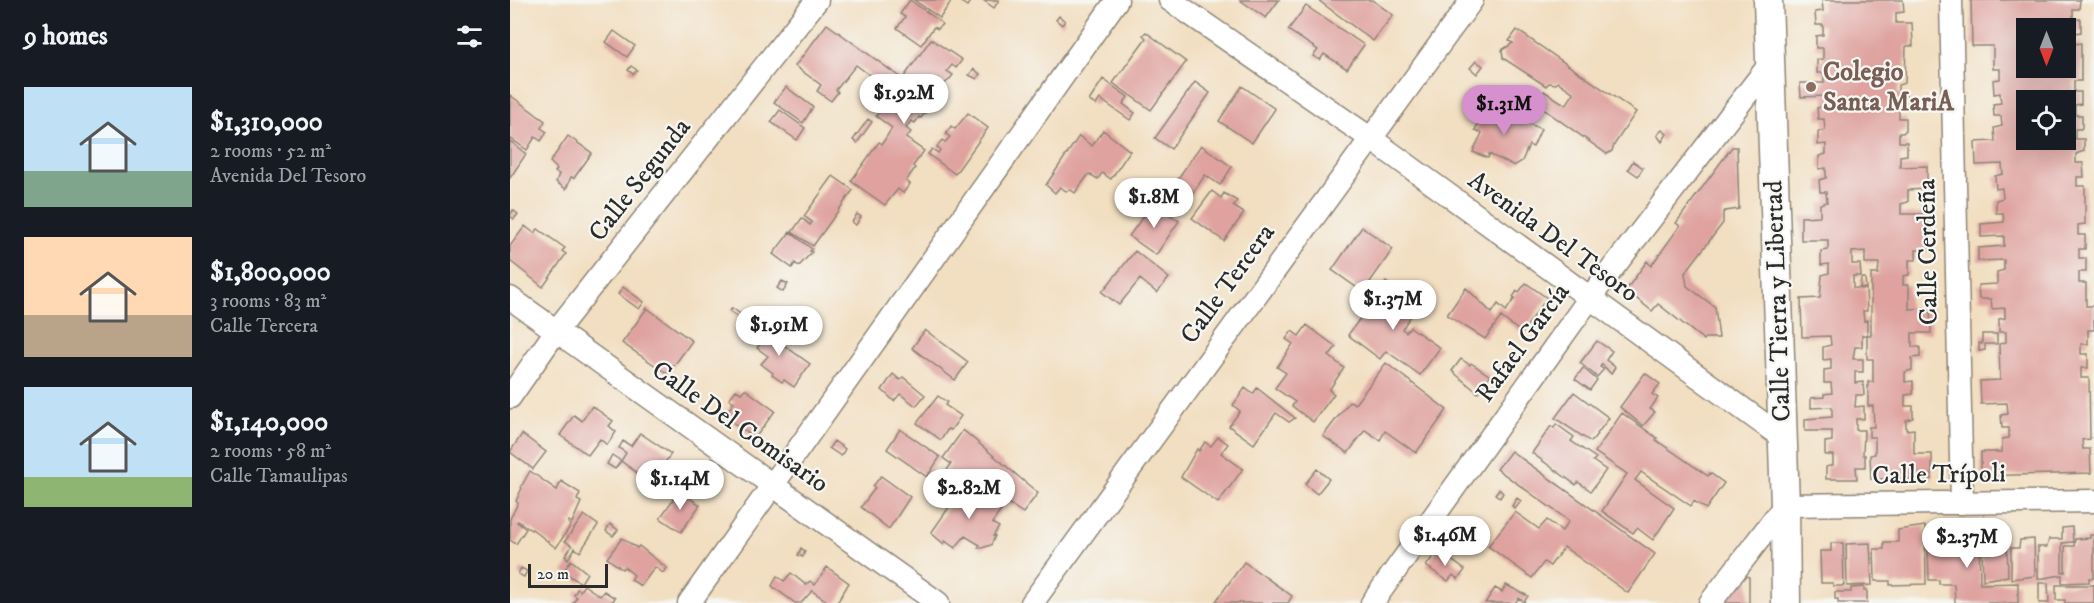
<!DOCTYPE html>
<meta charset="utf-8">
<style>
body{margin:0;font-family:"IM FELL DW Pica",serif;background:#242831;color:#f1f3f6;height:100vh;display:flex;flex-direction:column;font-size:22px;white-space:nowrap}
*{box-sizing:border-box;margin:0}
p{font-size:20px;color:#9ea1a6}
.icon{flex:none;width:33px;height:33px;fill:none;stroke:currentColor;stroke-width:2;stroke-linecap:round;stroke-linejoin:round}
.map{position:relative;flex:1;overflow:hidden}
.drawer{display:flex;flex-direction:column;background:#171b24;width:510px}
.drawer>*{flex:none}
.needle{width:39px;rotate:180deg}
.buttons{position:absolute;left:1506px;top:18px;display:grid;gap:12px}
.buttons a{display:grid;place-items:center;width:60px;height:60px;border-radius:0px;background:#171b24;box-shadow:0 6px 24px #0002;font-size:30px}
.scale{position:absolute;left:18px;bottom:15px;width:80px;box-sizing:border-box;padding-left:6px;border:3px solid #2b2b2b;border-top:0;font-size:16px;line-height:21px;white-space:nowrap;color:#2b2b2b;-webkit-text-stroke:4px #f6f6f2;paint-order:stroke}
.price{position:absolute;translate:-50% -51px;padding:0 14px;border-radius:21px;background:#fff;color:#222;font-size:20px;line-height:39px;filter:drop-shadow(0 2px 3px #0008)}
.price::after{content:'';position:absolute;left:50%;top:36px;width:18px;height:14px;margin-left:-9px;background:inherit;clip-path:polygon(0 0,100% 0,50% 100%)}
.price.current{background:#d690ce;color:#111}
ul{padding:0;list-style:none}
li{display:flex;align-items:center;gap:18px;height:150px;padding:0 24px}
li span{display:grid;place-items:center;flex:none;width:168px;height:120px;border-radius:0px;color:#555}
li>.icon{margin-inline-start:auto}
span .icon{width:72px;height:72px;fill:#fffc;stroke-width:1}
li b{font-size:26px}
h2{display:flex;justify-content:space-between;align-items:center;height:72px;padding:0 24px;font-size:26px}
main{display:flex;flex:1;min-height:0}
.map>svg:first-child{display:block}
.building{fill:#dfa29f;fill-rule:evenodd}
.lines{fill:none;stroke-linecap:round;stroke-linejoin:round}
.minor-casing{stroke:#8e8476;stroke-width:25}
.tertiary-casing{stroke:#8e8476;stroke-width:31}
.minor{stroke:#fff;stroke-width:22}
.tertiary{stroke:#fff;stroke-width:28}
.education-dot{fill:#8d6e63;stroke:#f6f6f2;stroke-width:2}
.labels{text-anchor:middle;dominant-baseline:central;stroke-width:4.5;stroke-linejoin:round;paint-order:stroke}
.education-label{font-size:26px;font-weight:bold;fill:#785e54;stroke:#f6f6f2;text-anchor:start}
.street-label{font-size:26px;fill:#2b2b2b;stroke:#f6f6f2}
</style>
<main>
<section class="drawer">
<h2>9 homes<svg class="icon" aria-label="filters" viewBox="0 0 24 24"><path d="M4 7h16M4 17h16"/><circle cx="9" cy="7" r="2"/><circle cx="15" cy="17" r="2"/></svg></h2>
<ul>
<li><span style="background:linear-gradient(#bfe0f5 70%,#7fa58c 0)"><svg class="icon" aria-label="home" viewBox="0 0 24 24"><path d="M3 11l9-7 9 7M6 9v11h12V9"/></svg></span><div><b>$1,310,000</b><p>2 rooms · 52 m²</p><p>Avenida Del Tesoro</p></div></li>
<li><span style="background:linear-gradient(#ffd9b3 65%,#b9a48a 0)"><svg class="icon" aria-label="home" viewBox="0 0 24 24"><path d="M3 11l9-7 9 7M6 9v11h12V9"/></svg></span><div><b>$1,800,000</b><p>3 rooms · 83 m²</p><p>Calle Tercera</p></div></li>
<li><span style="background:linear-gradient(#bfe0f5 75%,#8fb573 0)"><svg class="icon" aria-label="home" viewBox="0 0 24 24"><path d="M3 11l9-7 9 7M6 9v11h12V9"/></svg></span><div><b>$1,140,000</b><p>2 rooms · 58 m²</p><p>Calle Tamaulipas</p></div></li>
</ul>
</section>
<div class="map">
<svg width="1584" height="603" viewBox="0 0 1584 603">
<rect width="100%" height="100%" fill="#f6f6f2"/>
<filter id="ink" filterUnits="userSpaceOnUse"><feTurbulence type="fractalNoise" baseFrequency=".0167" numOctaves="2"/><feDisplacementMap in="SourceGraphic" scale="12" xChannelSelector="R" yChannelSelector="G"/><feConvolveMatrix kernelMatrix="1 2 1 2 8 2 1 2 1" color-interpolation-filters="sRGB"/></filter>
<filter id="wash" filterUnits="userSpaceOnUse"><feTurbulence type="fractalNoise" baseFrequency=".008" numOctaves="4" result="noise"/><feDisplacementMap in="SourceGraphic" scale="24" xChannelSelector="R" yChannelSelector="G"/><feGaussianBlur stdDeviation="1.35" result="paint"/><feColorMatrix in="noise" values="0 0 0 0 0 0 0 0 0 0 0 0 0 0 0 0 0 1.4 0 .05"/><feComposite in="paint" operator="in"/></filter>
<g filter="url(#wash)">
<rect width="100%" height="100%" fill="#f2dec0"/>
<g id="blocks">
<path class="building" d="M400,0L428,20L432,24L428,29L424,27L411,45L387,28L395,17L390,14Z
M404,0H442L430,18Z
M448,0H461L457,6Z
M473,0H489L484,8Z
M730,0H769L756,18Z
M808,0H862L883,15L863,41Z
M1312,0H1393L1394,12L1386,13V23H1402L1403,46H1396L1395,83L1388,85V94H1396V107L1389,109V118H1396V130L1393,133H1389V142H1397V155L1390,156V167L1417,166V189L1398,190V202L1391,204V214H1418L1419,250H1406V260H1399V275L1393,276V285H1399V309L1420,308L1421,333H1402V347H1410V357L1402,358V370L1395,372V382L1403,381V394L1395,395V406H1403V418L1396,420V430L1404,429V454H1422V479H1361L1360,455L1365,454V437H1359V427H1364L1363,406H1358V382H1363V359H1357V335H1352V347H1345L1343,359H1353V372H1345V383L1353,382L1354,395H1346L1345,407L1354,406V419H1346V430H1354L1353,455H1355V467H1346L1347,479H1316V467L1323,465V455H1315V442L1322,441V431H1295V419L1322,417V407L1301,408V398L1314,397V394L1322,393L1321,383H1314V370L1321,369V359L1313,360V347L1321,345L1320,336L1292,337L1291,299L1310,298L1312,275L1319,273V264L1311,265V251L1318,250V240H1291V217L1310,216V204L1317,202L1316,192H1310L1309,180L1316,178V168L1309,169V156L1316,154V144L1308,145V132L1315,130L1314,119H1308L1307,108L1314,106V96L1291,97L1290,83H1314V73H1307V60L1313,59V48H1306V36L1313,35V25H1306L1305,12L1313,11ZM1355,251V263H1369L1368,274H1361V335H1357V320L1354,321L1353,311H1357L1356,289L1343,288V276H1351L1350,264H1342V252Z
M1461,0H1570L1569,9H1563V19H1571V32L1564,33V44L1571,43V81H1564V92H1571V104L1565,105V115H1572V127L1571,129H1565V139H1574V151L1566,154V163H1573L1574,177H1567V186H1575V224L1568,225V235H1575V249H1569V258H1576V272H1569V283H1576V306H1584V330H1578V344H1571V354H1578V368H1571V378H1579L1580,439L1572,440L1573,449H1580L1581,473L1471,476V452H1492V439L1499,438V428H1492L1491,415L1498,414L1497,403L1471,404L1470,381L1490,380L1489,344L1496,342V332H1489V319L1495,318V308L1482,309L1481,299H1469L1468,285L1487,284V272L1494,270V260L1468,261V248L1494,246V236L1471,237V224L1494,222L1493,213H1486V200L1493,198L1492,188L1486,189L1485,176L1493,174L1492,164L1466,165L1465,142L1485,141L1484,128L1492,126L1491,116H1484L1483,104L1491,103L1490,93L1484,94L1483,80L1490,79V69H1483V46H1462ZM1516,28H1556V68H1516ZM1516,100H1556V140H1516Z
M796,6L854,45L837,69L814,54L810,60L803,56L808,50L778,30Z
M549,16L555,21L552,25L546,20Z
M317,24L391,78L375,99L362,89L364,87L362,86L366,80L346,65L326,90L328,92L321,101L307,91L311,85L285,66Z
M1007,30L1126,112L1104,145L1102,151L1097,154L1025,103L1034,91L1056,105L1064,93L1048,82L1046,84L1039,83L1036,86L993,58L992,50L1003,43L999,41Z
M104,31L125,46L117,57L96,42Z
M636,32L676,62L641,110L603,83L636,38L633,35Z
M421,39L452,60L446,68L442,65L437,71L443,75L439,80L433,85L429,82L417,98L420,101L415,108L411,106L409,109L415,113L411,118L409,117L405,123L401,121L396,128L401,132L396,138L414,151L403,166L405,168L396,181L400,184L393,193L388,189L375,205L341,181L369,142L372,144L382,128L366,116Z
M966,61L973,66L967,74L960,68Z
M121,66L127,70L123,74L118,70Z
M464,69L470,74L467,79L459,75Z
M593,79L618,97L613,104L625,113L620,120L590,99L586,105L579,101Z
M685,82L700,93L661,149L645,138Z
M732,86L765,109L742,143L709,121Z
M276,87L303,107L293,123L264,102Z
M0,95L35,121L31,128L37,132L31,141L25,137L17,150L0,138Z
M976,105L1031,129L1023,147L1019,145L1012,161L1004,166L979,154L978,158L963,152L972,133L965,130Z
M270,110L295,128L287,140L261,122Z
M458,113L478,128L445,174L418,154L422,149L428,153L430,150L427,147L432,140L435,142L440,137L436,134L441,126L445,129Z
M358,119L362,122L347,143L343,140Z
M593,130L620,151L601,179L592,173L588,179L579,174L565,193L561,190L556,191L550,187L545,193L536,185L569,136L582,146Z
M1152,130L1157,134L1152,142L1147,135Z
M58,136L82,153L64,178L61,177L56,189L46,182L49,174L45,172L47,169L40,162Z
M0,141L16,154L0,178Z
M691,145L722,167L710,185L695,175L675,205L658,193Z
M1222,147H1227L1229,209L1215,211L1213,213V223L1175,273L1177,286L1205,307L1209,338H1195L1194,340L1148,304L1142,311L1116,290L1137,261L1141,266L1170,226L1166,223Z
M1123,161L1133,168L1128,176L1118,169Z
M323,176L343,190L303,246L282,232L292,218L300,225L302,222L294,216Z
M702,191L711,198L714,193L727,201L723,206L734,213L714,241L682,218Z
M643,203L669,221L646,255L619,236Z
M3,210L8,214L4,219L0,216Z
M347,214L351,217L346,225L342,222Z
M15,226L24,233L28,229L55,248L52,251L56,254L33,287L0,261V246Z
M852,227L883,249L853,292L822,270Z
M280,232L302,249L300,251L302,252L289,266L285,263L282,268L263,254Z
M625,251L659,278L647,293L630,279L609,305L592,292Z
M1351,278H1355L1356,288H1350Z
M272,281L278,284L273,292L267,288Z
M876,282L908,305L892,329L896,332L900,327L930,348L910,375L876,351L870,359L838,335Z
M1016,283L1037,298L1012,333L991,317L975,339L937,315L956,288L982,313L988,304L996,311L1005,298L1003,297L1007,291L1009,292Z
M113,287L134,302L129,309L108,294Z
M137,308L182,341L158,374L112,343Z
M222,308L300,364L284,387L274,380L272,382L262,375L263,373L251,364L258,356L247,348L256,336L220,311Z
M797,325L826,347L819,356L834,368L819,390L824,394L803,422L782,406L785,402L765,388L776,373L767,367L783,344L776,339L782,331L789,336Z
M415,330L458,362L445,380L402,348Z
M1472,334H1487V344H1475V350L1469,351V343L1472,344Z
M1087,341L1102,351L1096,360L1105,367L1101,374L1092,364L1090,367L1094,369L1087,377L1070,363Z
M951,359L960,365L961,363L980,376L968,393L942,371Z
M876,363L937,410L906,453L878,433L875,431L870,440L855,430L838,453L813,436L840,401L845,404Z
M1073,368L1087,380L1080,390L1065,379Z
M1135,373L1150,384L1142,394L1148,398L1140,409L1145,412L1133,426L1110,407Z
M383,374L390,380L393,377L415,395L406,406L390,394L384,401L372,390Z
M735,388L743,394L747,388L785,418L779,422L766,413L744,444L719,426L730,411L723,405Z
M235,389L265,411L245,438L214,416L224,402L219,399L226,390L231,393Z
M1064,392L1099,418L1081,442L1045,418Z
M428,396L437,402L435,405L451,416L441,430L438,429L431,440L407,423Z
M82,406L103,421L99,426L106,432L97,445L90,439L78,455L50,435L64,415L72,421Z
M1112,413L1147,438L1146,440L1198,476L1200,473L1214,483L1196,509L1184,501L1181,506L1131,472L1125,480L1164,508L1143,540L1127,528L1123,533L1092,511L1117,474L1085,452Z
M1046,424L1064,437L1061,441L1086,458L1083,461L1096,470L1081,491L1068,482L1066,485L1022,453L1041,426L1044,428Z
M390,429L430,457L417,477L377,449Z
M453,430L528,493L513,513L483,493L489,485L476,476L474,479L468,474L464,480L456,474L443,493L429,483L441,464L433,458Z
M130,433L161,454L154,464L151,462L138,481L111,461L116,453L109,448L113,441L121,446Z
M12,434L36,452L23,469L0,452Z
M708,437L718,444L711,453L733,469L708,503L671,477L687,449L689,451L695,442L701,446Z
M324,441L335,449L331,456L319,448Z
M1001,451L1145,554L1118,593L1054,547L1040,566L1034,562L1022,578L978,546L1005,512L1029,529L1037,520L1052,531L1059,521L987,469Z
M102,455L111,461L105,469L97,464Z
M807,469L819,479L807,494L795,484Z
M20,471L47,490L51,481L70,493L67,500L71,502L62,523L59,521L58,523L61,525L46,548L22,529L21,530L8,521L7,522L16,529L6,544L0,540V519L8,503L6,501L12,488L11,487Z
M371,476L400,497L379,529L351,507L365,488L363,486Z
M456,483L492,509L482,523L489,527L483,536H485L481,545L472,548H468L470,545L455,536L445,548L435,541L434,544L421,533Z
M989,489L993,493L990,498L985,494Z
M169,491L190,505L171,532L150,518Z
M1007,498L1011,501L1005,509L1002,506Z
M74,515L88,525L70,552L65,548L58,559L55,556L62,546L55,541Z
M100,524L108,530L103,536L96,531Z
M1443,525H1469L1470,584L1508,583V603H1445L1444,584H1429V580H1419L1418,548H1428V541L1443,540Z
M1415,526L1416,584L1380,585V581H1365L1364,549H1374V542H1388V530Z
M1562,527L1563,542L1552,543V572H1555V546H1564L1565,539L1580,538V535H1584V578H1579V582L1552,583V575L1528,579V547H1537L1539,539H1552V528Z
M963,528L975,535L969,545L957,537Z
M112,538L127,548L129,546L157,568L153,573L145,567L131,586L121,580L124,575L114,567L112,569L97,558Z
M1524,539L1525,576L1501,579V548H1509L1510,540Z
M1483,540H1497L1498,576L1473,580L1472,548H1483Z
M1321,543H1333L1334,586H1323V583H1311L1310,551H1321Z
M1360,543L1362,585L1337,586L1336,544Z
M291,548L295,551L293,557L288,555Z
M928,550L955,570L948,579L943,575L938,581L916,566Z
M61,560L77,573L71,583L53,572Z
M734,562L782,596L778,603H709L706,601Z
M317,567L339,583L327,603H320L302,591L291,603H285L262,586L267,576L274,581L281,573L296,585L300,581L305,585Z
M11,568L17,571L14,577L8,574Z
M1233,575L1239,577V603H1211Z
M1529,583H1538L1539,603H1529Z
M74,585L90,596L94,591L105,598L101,603H63L67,597L64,595L67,589L70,591Z
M996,585L1018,596L1014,602L1009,598L1005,603H975L985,588L992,592Z
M1546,585H1584V603H1555V600H1546Z
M1354,587V590H1357V603H1328V599H1325V592H1341V588Z"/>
</g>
</g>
<g filter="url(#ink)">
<use href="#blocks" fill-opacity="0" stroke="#8e8476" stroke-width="1.5"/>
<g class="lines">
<g class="minor-casing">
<path id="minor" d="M660,0L860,138L1273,438
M1441,0L1452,503
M0,298L428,603
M0,397L46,331L307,0
M179,603L607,0
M522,603L962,0
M862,603L1079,299L1260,64
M1200,603L1275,505L1584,501"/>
</g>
<g class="tertiary-casing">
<path id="tertiary" d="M1258,0L1275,505L1276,603"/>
</g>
<use href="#minor" class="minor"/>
<use href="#tertiary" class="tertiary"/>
</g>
</g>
<circle class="education-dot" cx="1301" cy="87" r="6"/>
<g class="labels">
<g class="education-label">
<text x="1313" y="72">Colegio<tspan x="1313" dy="30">Santa MariA</tspan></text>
</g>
<g class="street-label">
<text transform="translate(130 180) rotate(-52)">Calle Segunda</text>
<text transform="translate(1043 237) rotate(36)">Avenida Del Tesoro</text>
<text transform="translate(1418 252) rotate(-91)">Calle Cerdeña</text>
<text transform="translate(718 284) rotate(-54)">Calle Tercera</text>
<text transform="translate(1268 301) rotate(-92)">Calle Tierra y Libertad</text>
<text transform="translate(1013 343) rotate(-54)">Rafael García</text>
<text transform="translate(230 427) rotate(35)">Calle Del Comisario</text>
<text transform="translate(1429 475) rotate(-1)">Calle Trípoli</text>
</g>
</g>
</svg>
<div class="buttons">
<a><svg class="needle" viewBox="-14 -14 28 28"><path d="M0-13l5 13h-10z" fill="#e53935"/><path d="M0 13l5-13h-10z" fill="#9ea1a6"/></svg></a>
<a><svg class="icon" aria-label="locate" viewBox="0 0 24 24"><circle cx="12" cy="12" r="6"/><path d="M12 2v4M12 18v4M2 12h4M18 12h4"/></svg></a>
</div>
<div class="scale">20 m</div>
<b class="price" style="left:394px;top:125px">$1.92M</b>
<b class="price current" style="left:994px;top:136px">$1.31M</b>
<b class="price" style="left:644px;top:229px">$1.8M</b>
<b class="price" style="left:883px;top:331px">$1.37M</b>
<b class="price" style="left:269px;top:357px">$1.91M</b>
<b class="price" style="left:170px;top:511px">$1.14M</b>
<b class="price" style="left:459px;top:520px">$2.82M</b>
<b class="price" style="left:935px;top:567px">$1.46M</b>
<b class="price" style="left:1457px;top:569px">$2.37M</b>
</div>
</main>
